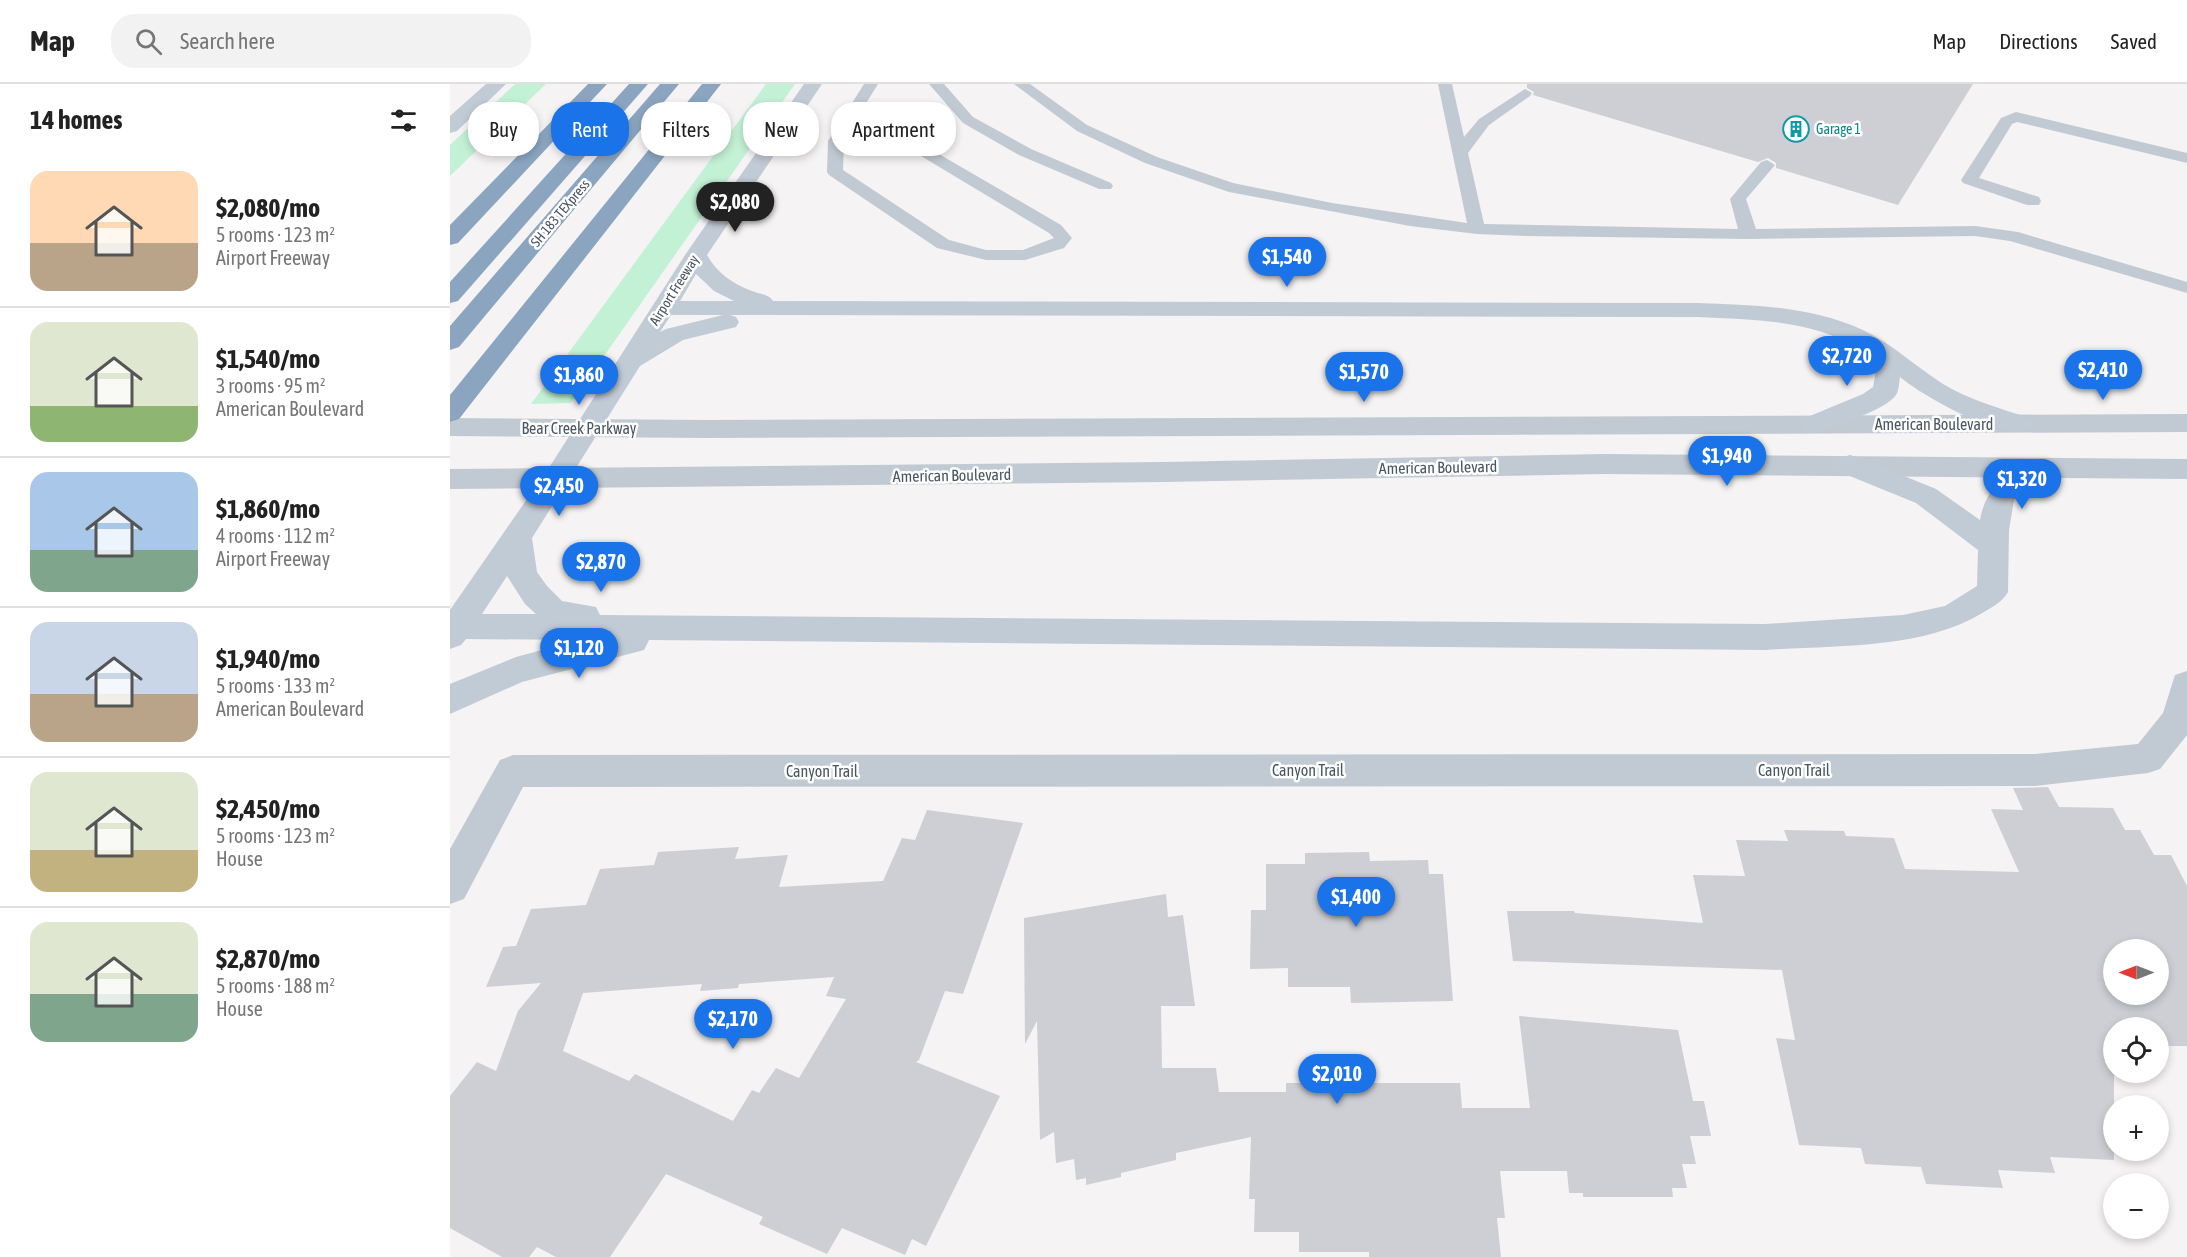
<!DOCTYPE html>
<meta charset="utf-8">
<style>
body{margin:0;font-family:"Asap Condensed",sans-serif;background:#f2f2f2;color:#222;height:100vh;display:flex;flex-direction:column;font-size:22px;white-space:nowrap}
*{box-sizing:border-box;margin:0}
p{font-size:20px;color:#767676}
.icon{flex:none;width:33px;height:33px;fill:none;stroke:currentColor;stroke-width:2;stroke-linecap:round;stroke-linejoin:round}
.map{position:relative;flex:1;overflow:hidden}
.panel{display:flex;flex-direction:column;background:#fff;width:450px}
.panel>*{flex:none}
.banner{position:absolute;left:18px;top:18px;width:570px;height:54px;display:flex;gap:12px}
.needle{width:39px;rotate:270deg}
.fabs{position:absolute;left:1653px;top:855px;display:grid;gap:12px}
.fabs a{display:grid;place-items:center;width:66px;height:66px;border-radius:50%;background:#fff;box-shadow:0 3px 9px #0003;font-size:30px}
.price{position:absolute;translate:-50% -51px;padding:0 14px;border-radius:21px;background:#1a73e8;color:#fff;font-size:20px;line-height:39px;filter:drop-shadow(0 2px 3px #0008)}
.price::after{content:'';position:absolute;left:50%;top:36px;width:18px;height:14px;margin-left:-9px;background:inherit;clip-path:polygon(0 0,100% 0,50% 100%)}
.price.active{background:#222;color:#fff}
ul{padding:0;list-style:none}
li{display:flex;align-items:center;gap:18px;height:150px;padding:0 30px}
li+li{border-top:2px solid #e0e0e0}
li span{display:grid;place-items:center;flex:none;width:168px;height:120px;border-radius:18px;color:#555}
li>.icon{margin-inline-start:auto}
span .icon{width:72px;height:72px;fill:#fffc;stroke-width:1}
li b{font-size:26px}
h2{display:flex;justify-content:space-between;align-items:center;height:72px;padding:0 30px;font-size:26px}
.pill{padding:0 21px;border-radius:24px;background:#fff;box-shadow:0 3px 9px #0003;font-size:21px;line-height:54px}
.pill.active{background:#1a73e8;color:#fff}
header{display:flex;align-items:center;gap:36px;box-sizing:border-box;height:84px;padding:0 30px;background:#fff;border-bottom:2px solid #e0e0e0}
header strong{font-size:28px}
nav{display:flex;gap:33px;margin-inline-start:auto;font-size:21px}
.search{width:420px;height:54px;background:#f2f2f2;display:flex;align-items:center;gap:15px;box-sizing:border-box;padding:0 21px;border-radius:24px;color:#767676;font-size:22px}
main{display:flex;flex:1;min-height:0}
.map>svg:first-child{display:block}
.green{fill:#c3f1d5}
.building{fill:#cdcfd5;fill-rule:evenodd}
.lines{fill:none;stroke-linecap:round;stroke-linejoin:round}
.service{fill:#c1cad2;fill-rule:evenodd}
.minor{fill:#c1cad2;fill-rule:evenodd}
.tertiary{fill:#c1cad2;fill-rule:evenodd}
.secondary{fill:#c1cbd6;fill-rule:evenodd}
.motorway{fill:#8ba5c1;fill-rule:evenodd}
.labels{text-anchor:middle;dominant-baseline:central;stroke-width:5;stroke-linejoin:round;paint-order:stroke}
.far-culture-label{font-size:14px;fill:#0d838f;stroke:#fff;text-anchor:start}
.far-street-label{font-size:14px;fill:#4a5661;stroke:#fff}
.street-label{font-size:16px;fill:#4a5661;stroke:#fff}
</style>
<header>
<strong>Map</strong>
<div class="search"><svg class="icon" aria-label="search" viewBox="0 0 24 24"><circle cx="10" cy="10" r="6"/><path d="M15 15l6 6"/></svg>Search here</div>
<nav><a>Map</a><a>Directions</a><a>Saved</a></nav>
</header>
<main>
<section class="panel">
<h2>14 homes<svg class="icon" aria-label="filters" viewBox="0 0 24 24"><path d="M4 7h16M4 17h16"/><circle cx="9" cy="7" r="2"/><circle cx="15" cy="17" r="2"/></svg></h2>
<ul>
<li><span style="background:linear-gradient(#ffd9b3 60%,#b9a48a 0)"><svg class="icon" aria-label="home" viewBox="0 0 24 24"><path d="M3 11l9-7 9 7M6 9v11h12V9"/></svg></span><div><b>$2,080/mo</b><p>5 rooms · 123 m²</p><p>Airport Freeway</p></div></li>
<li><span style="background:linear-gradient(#dfe7d0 70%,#8fb573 0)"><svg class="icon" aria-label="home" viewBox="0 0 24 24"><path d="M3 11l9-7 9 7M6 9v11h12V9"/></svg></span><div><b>$1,540/mo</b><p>3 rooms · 95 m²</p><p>American Boulevard</p></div></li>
<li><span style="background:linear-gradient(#a9c7e8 65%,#7fa58c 0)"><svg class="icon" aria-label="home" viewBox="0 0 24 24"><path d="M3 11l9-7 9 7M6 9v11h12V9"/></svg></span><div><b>$1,860/mo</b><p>4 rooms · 112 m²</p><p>Airport Freeway</p></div></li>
<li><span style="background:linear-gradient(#c9d6e8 60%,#b9a48a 0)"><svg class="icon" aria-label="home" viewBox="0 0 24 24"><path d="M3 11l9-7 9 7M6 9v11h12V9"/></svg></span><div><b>$1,940/mo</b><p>5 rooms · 133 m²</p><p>American Boulevard</p></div></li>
<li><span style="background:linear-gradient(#dfe7d0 65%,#c2b280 0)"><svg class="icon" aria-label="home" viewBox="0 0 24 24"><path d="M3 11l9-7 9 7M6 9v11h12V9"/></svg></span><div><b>$2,450/mo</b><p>5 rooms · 123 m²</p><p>House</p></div></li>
<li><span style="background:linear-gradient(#dfe7d0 60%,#7fa58c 0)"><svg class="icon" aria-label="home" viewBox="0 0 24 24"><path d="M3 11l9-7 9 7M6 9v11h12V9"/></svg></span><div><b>$2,870/mo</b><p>5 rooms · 188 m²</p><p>House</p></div></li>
</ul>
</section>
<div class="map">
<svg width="1737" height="1173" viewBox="0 0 1737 1173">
<rect width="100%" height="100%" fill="#f5f3f3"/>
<path class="green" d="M65,0H96L0,92V61Z
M316,0H345L121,319L81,320Z"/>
<path class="building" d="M1077,0H1523L1448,121L1326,84V79L1318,74L1308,78L1083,11L1084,8L1077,4Z
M1598,703L1609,723L1663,724L1675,746H1690L1704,771H1721L1737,802V962H1708V944H1664V1076L1600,1073L1605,1089L1548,1086L1553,1104L1476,1100L1471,1083L1415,1080L1411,1064L1349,1061L1326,954L1345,956L1332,886L1063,877L1057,827H1124L1125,829L1253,839L1243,791L1295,792L1286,756L1338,757L1334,746L1394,747L1396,752L1444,754L1455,785L1569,788L1541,725L1573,726L1563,704ZM1664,866H1708V910H1664Z
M477,726L573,739L513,910L495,907L469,976L466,978L550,1012L476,1162L462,1155L455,1171L392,1144L377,1170L309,1140L313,1133L216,1090L160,1173H106L87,1163L79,1173H52L0,1144V1012L27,978L46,987L68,927L91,899L36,903L53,863L66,862L81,825L136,821L150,785L204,781L208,768L289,763L285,775L338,771L329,803L433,797L452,754L465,756ZM384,893L376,912L396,915L349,994L326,984L309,1009L302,1006L283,1037L185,990L179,997L113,967L133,909L252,900L250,907L288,904L289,900Z
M919,768L920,777L978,776L979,790H993L1003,917L901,919L900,903H838V884L800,885L801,826H816V780H855V769Z
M716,810L718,833L733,831L745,922H711L712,984H766L769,1008H836V999H1010L1012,1024H1080L1069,932L1228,946L1243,1017H1254L1261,1052H1240L1246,1080H1232L1237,1104H1222L1223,1113H1133V1109H1119L1117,1087H1050L1055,1134H1047L1051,1173H919V1168H849V1148H804L805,1115H799L801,1053L726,1069V1076L671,1089V1093L636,1101V1094L626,1096L624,1075L606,1079L604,1048L590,1056L587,937L575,960L574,834Z"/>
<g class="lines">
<path class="service" d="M414,0H428L415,21L451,48L611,141L622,154L614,164L575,176H536L487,164L379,91L377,88L378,57ZM410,31L441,54L599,149L604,154L573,166H536L499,156L393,86L394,57Z
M479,0H494L523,33L581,65L661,99L663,102L661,105H649L569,71L513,39Z
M564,0H580L637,41L707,73L783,99L882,119L1017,139L988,0H1002L1014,53L1029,35L1075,5L1082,9L1080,12L1039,41L1018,69L1034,140L1288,145L1280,115L1311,78L1317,76L1325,81L1296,115L1306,145L1525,142L1568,148L1737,198V209L1560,157L1525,152L1299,155L1077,152L1027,150L960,142L779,108L695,79L627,47Z
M1566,28L1737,69V79L1567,38L1562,40L1529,94L1589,113L1591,117L1589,121H1577L1513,99L1511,96L1551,34Z"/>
<path class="minor" d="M1737,587V651L1710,685L1698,689L1585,702L73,703L14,815L0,820V765L50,676L63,671L1585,670L1688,660L1713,629L1725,591Z"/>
<path class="tertiary" d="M1737,330V348L258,354L0,352V334L258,336Z
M1154,370L1737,375V395L1154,390L714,398L0,405V385L714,378Z"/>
<path class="secondary" d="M36,0H56L7,47L0,49V32Z
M354,0H372L257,171C267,189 283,200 302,207C309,210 319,210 323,217L1247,219C1304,221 1360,222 1413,246C1443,260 1466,283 1493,300C1520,316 1549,324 1579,334L1583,340L1579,346C1549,355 1474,313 1450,293C1449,299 1449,306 1446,311C1434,327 1393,338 1375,346L1365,349L1355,346L1351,340L1355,334L1413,310L1423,303L1428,275C1370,236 1314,236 1247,233L280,231L286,233L289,238L286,243L233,256L190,282L82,454L87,488L97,502L112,517L146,523L150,531L1315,540L1453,531L1495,522L1527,502L1528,466L1466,419L1390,388L1386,381L1390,374L1400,371L1410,374L1486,405L1530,436C1536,401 1560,385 1592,375L1602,378L1606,385C1597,400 1576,403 1564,416L1559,446L1558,508C1552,518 1544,522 1534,528C1473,566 1385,561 1315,566L199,556L194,566L72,598L0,630V600L66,573L129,556L16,555L11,561L0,565V526L102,379L235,171ZM246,190L264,207L284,217H230ZM221,231H273L216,245L210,248ZM57,492L75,520L86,530H32Z"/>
<path class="motorway" d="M138,0H157L8,159L0,161V141Z
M179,0H198L8,217L0,219V198Z
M210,0H229L9,263L0,266V242Z
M252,0H271L9,335L0,338V311Z"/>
</g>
<defs>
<g id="building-ring" transform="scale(1.35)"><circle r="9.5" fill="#fff" stroke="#0f9aa8" stroke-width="1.5"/><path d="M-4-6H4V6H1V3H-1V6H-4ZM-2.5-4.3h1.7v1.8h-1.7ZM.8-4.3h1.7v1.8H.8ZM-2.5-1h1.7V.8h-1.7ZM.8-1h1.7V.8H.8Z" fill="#0f9aa8"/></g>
</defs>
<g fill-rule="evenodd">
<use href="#building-ring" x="1346" y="45"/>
</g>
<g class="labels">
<g class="far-culture-label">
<text x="1366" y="45">Garage 1</text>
</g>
<g class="far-street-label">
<text transform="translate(110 129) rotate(-50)">SH 183 TEXpress</text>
<text transform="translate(224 206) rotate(-58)">Airport Freeway</text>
</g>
<g class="street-label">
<text x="1484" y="340">American Boulevard</text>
<text x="129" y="344">Bear Creek Parkway</text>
<text transform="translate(988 383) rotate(-1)">American Boulevard</text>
<text transform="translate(502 391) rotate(-1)">American Boulevard</text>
<text x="858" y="686">Canyon Trail</text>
<text x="1344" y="686">Canyon Trail</text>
<text x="372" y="687">Canyon Trail</text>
</g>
</g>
</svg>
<div class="fabs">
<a><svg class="needle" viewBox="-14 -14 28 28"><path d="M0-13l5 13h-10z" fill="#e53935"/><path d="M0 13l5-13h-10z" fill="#767676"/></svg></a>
<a><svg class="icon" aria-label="locate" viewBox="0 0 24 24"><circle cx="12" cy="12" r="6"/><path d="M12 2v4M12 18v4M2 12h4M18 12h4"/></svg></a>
<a>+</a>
<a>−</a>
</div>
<b class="price active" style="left:285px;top:149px">$2,080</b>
<b class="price" style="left:837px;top:204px">$1,540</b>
<b class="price" style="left:1397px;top:303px">$2,720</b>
<b class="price" style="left:1653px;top:317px">$2,410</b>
<b class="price" style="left:914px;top:319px">$1,570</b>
<b class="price" style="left:129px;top:322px">$1,860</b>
<b class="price" style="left:1277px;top:403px">$1,940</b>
<b class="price" style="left:1572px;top:426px">$1,320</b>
<b class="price" style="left:109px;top:433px">$2,450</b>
<b class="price" style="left:151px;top:509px">$2,870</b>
<b class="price" style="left:129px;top:595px">$1,120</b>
<b class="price" style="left:906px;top:844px">$1,400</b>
<b class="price" style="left:283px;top:966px">$2,170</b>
<b class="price" style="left:887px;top:1021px">$2,010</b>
<div class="banner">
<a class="pill">Buy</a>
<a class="pill active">Rent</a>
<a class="pill">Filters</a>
<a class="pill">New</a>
<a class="pill">Apartment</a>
</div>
</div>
</main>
